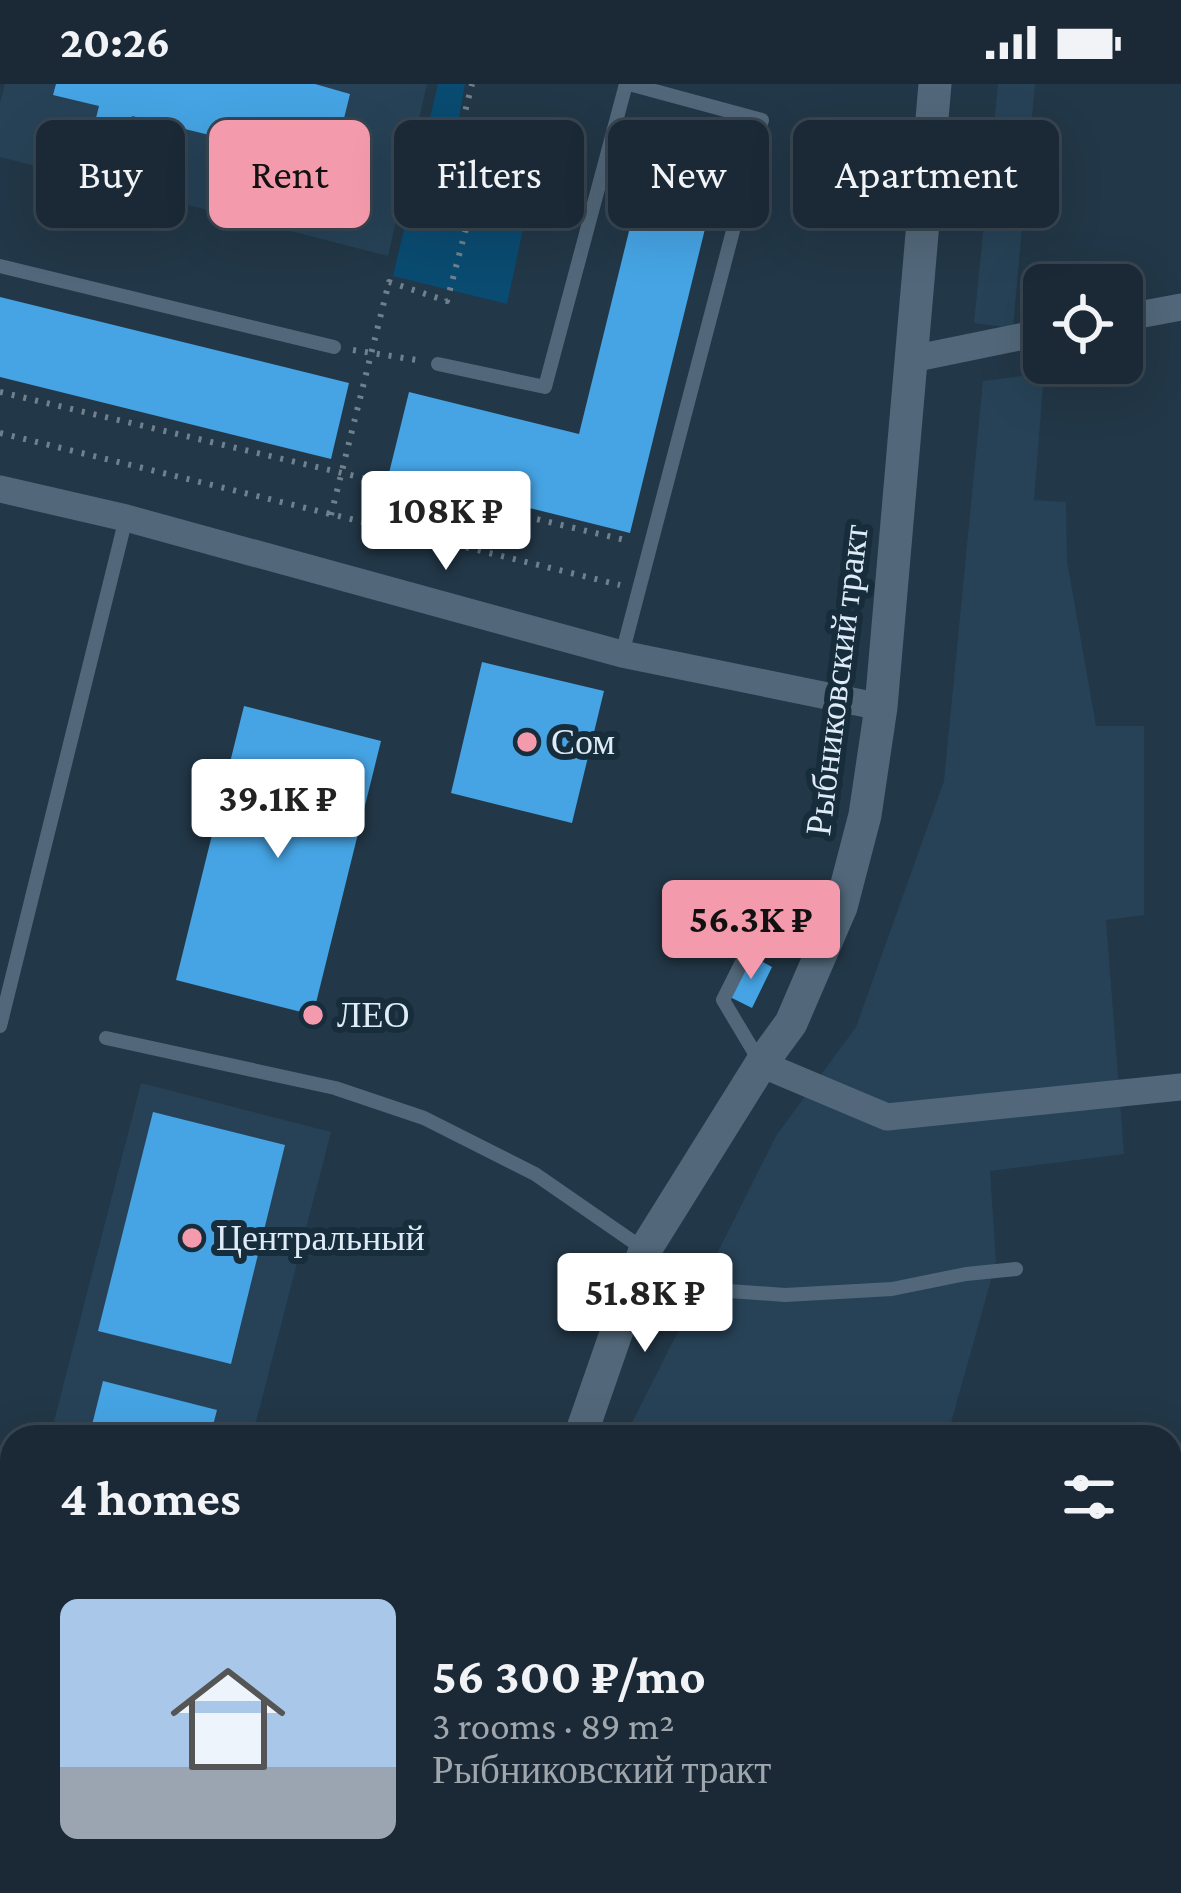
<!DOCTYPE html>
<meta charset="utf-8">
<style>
body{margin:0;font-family:"Crimson Pro",serif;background:#273541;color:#f1f3f6;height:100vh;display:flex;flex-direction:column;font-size:45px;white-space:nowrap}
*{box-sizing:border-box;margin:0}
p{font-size:39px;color:#9fa6ad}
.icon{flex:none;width:66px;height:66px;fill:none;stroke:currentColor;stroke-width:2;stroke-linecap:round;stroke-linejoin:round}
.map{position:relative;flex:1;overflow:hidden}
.details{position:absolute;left:0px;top:1341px;width:1182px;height:468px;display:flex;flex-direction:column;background:#1a2935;border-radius:36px 36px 0 0;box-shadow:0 12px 48px #0002,0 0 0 3px #384550}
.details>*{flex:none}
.top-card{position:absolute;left:36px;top:36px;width:1110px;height:108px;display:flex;gap:24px}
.tools{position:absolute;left:1023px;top:180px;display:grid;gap:24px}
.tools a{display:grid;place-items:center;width:120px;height:120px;border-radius:18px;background:#1a2935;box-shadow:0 12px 48px #0002,0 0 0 3px #384550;font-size:60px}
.price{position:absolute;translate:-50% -102px;padding:0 27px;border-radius:12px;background:#fff;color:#222;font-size:39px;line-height:78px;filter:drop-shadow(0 3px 6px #0008)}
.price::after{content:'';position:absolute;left:50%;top:72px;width:36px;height:27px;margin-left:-18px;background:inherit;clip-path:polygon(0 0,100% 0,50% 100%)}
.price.current{background:#f39aac;color:#111}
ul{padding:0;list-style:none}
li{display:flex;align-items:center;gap:36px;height:300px;padding:0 60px}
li+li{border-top:3px solid #384550}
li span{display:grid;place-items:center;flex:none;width:336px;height:240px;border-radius:18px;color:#555}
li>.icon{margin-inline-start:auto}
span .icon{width:144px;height:144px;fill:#fffc;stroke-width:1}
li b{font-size:51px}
h2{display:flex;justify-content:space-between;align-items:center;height:144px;padding:0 60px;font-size:51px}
.chip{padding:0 42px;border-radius:18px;background:#1a2935;box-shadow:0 12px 48px #0002,0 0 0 3px #384550;font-size:42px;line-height:108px}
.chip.current{background:#f39aac;color:#111}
.status{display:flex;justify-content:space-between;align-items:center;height:84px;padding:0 60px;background:#1a2935;direction:ltr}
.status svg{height:33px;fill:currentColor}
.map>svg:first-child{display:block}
.built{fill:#274257}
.green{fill:#0a4b71}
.building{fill:#46a4e4}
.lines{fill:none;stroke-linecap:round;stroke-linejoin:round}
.path{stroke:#6f818f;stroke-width:6;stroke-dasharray:3 9;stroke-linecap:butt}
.service{stroke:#52687a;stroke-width:14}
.minor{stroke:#52687a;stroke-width:27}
.secondary{stroke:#52687a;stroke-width:33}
.poi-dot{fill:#f39aac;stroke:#182d3c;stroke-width:4.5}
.labels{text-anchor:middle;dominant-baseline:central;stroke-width:12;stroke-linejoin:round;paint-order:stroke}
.street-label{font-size:36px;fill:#dfecf7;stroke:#182d3c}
.poi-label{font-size:36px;fill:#dfecf7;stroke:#182d3c;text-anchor:start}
</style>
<div class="status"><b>20:26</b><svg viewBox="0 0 49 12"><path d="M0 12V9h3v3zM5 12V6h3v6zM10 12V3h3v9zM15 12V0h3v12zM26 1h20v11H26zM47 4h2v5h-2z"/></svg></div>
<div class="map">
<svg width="1181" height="1809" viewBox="0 0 1181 1809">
<rect width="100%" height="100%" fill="#223747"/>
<path class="built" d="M5,0H427L388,172L0,73V19Z
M998,0H1035L1013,244L974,239Z
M1044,289L1034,416L1066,418L1067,477L1096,642H1144V831L1106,836L1124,1070L990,1087L996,1178L947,1353H625L776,1052L856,943L944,697L983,297Z
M141,999L331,1048L252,1353H50Z"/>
<path class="green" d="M438,0H465L457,45L477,76L473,96L530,113L507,220L393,192Z"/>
<path class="building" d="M56,0H315L350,10L333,79L295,69L291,88L259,80L262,64L132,32L128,50L94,42L99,22L53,11Z
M651,58L722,76L630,449L389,389L409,308L579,350Z
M0,213L349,299L331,375L0,293Z
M482,578L604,607L572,739L451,709Z
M244,622L381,657L313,931L176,896Z
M750,871L772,883L752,924L730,913Z
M153,1028L285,1061L231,1280L98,1247Z
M103,1297L217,1326L210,1353H89Z
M0,1575L12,1578V1640L0,1637Z
M0,1661L12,1664V1728L0,1725Z
M11,1772L12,1797H93L105,1801L106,1797H144L140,1809H0Z
M577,1797H621L624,1809H580Z"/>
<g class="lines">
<path class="path" d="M353,266L423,277
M0,308L629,457
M0,349L620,501
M331,431L389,198L447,217L484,76L462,40L472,0
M0,1526L12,1528
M343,1809L348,1797"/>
<path class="service" d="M0,182L334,263
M438,280L545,303L626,0
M622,570L762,36L629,0
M0,942L126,434
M106,954L335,1004L424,1034L535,1090L645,1166L687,1204L785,1211L892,1205L966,1190L1016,1185
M760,978L723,916L764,834L836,824"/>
<path class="minor" d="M1122,234L1181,223
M912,275L1044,248
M0,405L126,434L622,570L881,623
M761,980L887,1033L1181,1003
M1170,1610L1181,1609"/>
<path class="secondary" d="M580,1353L645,1166L761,980L791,939L841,823L865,731L881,623L935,0
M455,1809L458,1797"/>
</g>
<g class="poi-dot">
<circle cx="527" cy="658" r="12"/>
<circle cx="313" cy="931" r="12"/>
<circle cx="192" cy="1154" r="12"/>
</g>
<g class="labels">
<g class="street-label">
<text transform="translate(837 596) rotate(-83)">Рыбниковский тракт</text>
</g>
<g class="poi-label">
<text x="551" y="658">Сом</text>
<text x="337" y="931">ЛЕО</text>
<text x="216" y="1154">Центральный</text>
</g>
</g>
</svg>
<div class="tools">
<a><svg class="icon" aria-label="locate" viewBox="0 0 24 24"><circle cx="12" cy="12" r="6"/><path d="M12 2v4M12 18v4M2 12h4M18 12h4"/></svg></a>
</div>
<b class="price" style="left:446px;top:489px">108K ₽</b>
<b class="price" style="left:278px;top:777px">39.1K ₽</b>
<b class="price current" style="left:751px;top:898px">56.3K ₽</b>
<b class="price" style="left:645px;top:1271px">51.8K ₽</b>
<div class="top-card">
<a class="chip">Buy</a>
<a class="chip current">Rent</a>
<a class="chip">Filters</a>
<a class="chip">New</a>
<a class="chip">Apartment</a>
</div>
<section class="details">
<h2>4 homes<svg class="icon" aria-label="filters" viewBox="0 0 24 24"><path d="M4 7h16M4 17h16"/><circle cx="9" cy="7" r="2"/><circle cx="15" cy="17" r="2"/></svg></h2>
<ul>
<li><span style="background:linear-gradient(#a9c7e8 70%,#9aa5b1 0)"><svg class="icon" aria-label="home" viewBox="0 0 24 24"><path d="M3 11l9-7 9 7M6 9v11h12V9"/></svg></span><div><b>56 300 ₽/mo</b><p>3 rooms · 89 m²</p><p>Рыбниковский тракт</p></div></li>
</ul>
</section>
</div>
